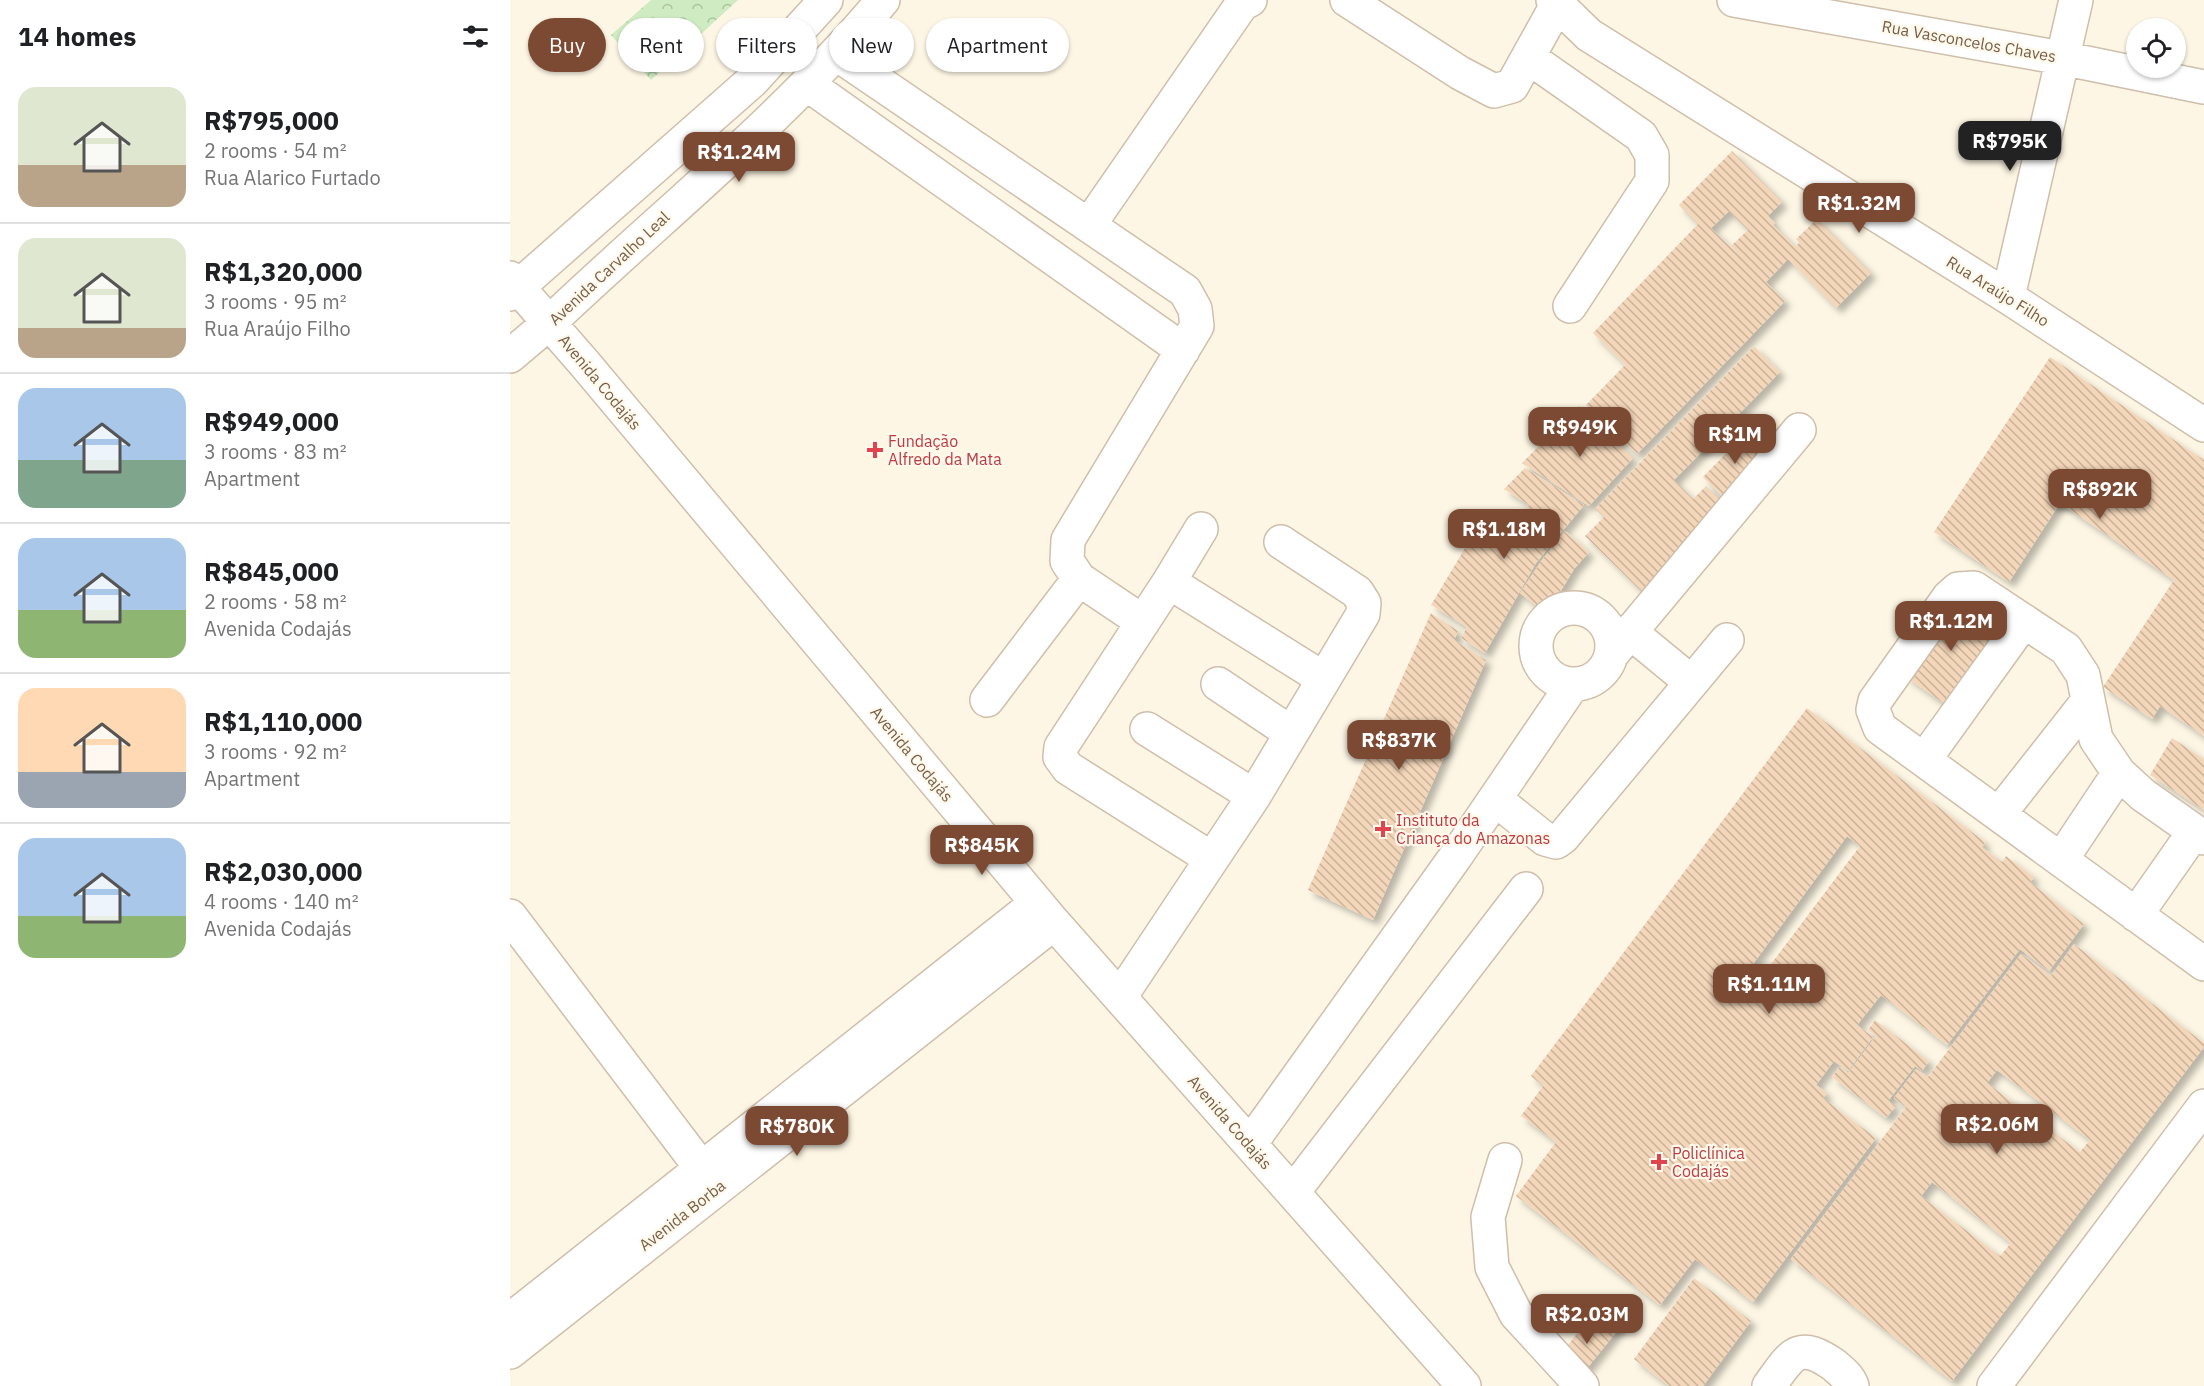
<!DOCTYPE html>
<meta charset="utf-8">
<style>
body{margin:0;font-family:"IBM Plex Sans",sans-serif;background:#f6f6f6;color:#202124;height:100vh;display:flex;flex-direction:column;font-size:22px;white-space:nowrap}
*{box-sizing:border-box;margin:0}
p{font-size:20px;color:#757577}
.icon{flex:none;width:33px;height:33px;fill:none;stroke:currentColor;stroke-width:2;stroke-linecap:round;stroke-linejoin:round}
.map{position:relative;flex:1;overflow:hidden}
.panel{display:flex;flex-direction:column;background:#fff;width:510px}
.panel>*{flex:none}
.top-card{position:absolute;left:18px;top:18px;width:570px;height:54px;display:flex;gap:12px}
.tools{position:absolute;left:1616px;top:18px;display:grid;gap:12px}
.tools a{display:grid;place-items:center;width:60px;height:60px;border-radius:50%;background:#fff;box-shadow:0 2px 4px #0004;font-size:30px}
.price{position:absolute;translate:-50% -51px;padding:0 14px;border-radius:12px;background:#7c4932;color:#fff;font-size:20px;line-height:39px;filter:drop-shadow(0 2px 3px #0008)}
.price::after{content:'';position:absolute;left:50%;top:36px;width:18px;height:14px;margin-left:-9px;background:inherit;clip-path:polygon(0 0,100% 0,50% 100%)}
.price.active{background:#222;color:#fff}
ul{padding:0;list-style:none}
li{display:flex;align-items:center;gap:18px;height:150px;padding:0 18px}
li+li{border-top:2px solid #e0e0e0}
li span{display:grid;place-items:center;flex:none;width:168px;height:120px;border-radius:18px;color:#555}
li>.icon{margin-inline-start:auto}
span .icon{width:72px;height:72px;fill:#fffc;stroke-width:1}
li b{font-size:26px}
h2{display:flex;justify-content:space-between;align-items:center;height:72px;padding:0 18px;font-size:26px}
.chip{padding:0 21px;border-radius:27px;background:#fff;box-shadow:0 2px 4px #0004;font-size:21px;line-height:54px}
.chip.active{background:#7c4932;color:#fff}
main{display:flex;flex:1;min-height:0}
.map>svg:first-child{display:block}
.forest{fill:url(#forest-crowns)}
.building{fill:url(#building-back-hatch);fill-rule:evenodd;filter:url(#shadow)}
.lines{fill:none;stroke-linecap:round;stroke-linejoin:round}
.minor-casing{stroke:#cfbeaa;stroke-width:36}
.minor{stroke:#fff;stroke-width:33}
.health-dot{fill:#e0444e;stroke:#fff9eb;stroke-width:2}
.labels{text-anchor:middle;dominant-baseline:central;stroke-width:4.5;stroke-linejoin:round;paint-order:stroke}
.street-label{font-size:16px;fill:#775d48;stroke:#fff9eb}
.health-label{font-size:16px;fill:#be3a42;stroke:#fff9eb;text-anchor:start}
</style>
<main>
<section class="panel">
<h2>14 homes<svg class="icon" aria-label="filters" viewBox="0 0 24 24"><path d="M4 7h16M4 17h16"/><circle cx="9" cy="7" r="2"/><circle cx="15" cy="17" r="2"/></svg></h2>
<ul>
<li><span style="background:linear-gradient(#dfe7d0 65%,#b9a48a 0)"><svg class="icon" aria-label="home" viewBox="0 0 24 24"><path d="M3 11l9-7 9 7M6 9v11h12V9"/></svg></span><div><b>R$795,000</b><p>2 rooms · 54 m²</p><p>Rua Alarico Furtado</p></div></li>
<li><span style="background:linear-gradient(#dfe7d0 75%,#b9a48a 0)"><svg class="icon" aria-label="home" viewBox="0 0 24 24"><path d="M3 11l9-7 9 7M6 9v11h12V9"/></svg></span><div><b>R$1,320,000</b><p>3 rooms · 95 m²</p><p>Rua Araújo Filho</p></div></li>
<li><span style="background:linear-gradient(#a9c7e8 60%,#7fa58c 0)"><svg class="icon" aria-label="home" viewBox="0 0 24 24"><path d="M3 11l9-7 9 7M6 9v11h12V9"/></svg></span><div><b>R$949,000</b><p>3 rooms · 83 m²</p><p>Apartment</p></div></li>
<li><span style="background:linear-gradient(#a9c7e8 60%,#8fb573 0)"><svg class="icon" aria-label="home" viewBox="0 0 24 24"><path d="M3 11l9-7 9 7M6 9v11h12V9"/></svg></span><div><b>R$845,000</b><p>2 rooms · 58 m²</p><p>Avenida Codajás</p></div></li>
<li><span style="background:linear-gradient(#ffd9b3 70%,#9aa5b1 0)"><svg class="icon" aria-label="home" viewBox="0 0 24 24"><path d="M3 11l9-7 9 7M6 9v11h12V9"/></svg></span><div><b>R$1,110,000</b><p>3 rooms · 92 m²</p><p>Apartment</p></div></li>
<li><span style="background:linear-gradient(#a9c7e8 65%,#8fb573 0)"><svg class="icon" aria-label="home" viewBox="0 0 24 24"><path d="M3 11l9-7 9 7M6 9v11h12V9"/></svg></span><div><b>R$2,030,000</b><p>4 rooms · 140 m²</p><p>Avenida Codajás</p></div></li>
</ul>
</section>
<div class="map">
<svg width="1694" height="1386" viewBox="0 0 1694 1386">
<defs>
<pattern id="forest-crowns" width="20" height="18" patternUnits="userSpaceOnUse" patternTransform="scale(1.5)"><rect width="20" height="18" fill="#ceebc1"/><path d="M2 6a3 3 0 1 1 6 0M12 15a3 3 0 1 1 6 0" fill="none" stroke="#acc29f"/></pattern>
<pattern id="building-back-hatch" width="6" height="6" patternUnits="userSpaceOnUse" patternTransform="scale(1.5)"><rect width="6" height="6" fill="#f4d7ba"/><path d="M-1 5l2 2M0 0l6 6M5-1l2 2" fill="none" stroke="#cab299"/></pattern>
<filter id="shadow"><feDropShadow dx="5.5" dy="5.5" stdDeviation="3" flood-color="#0004"/></filter>
</defs>
<rect width="100%" height="100%" fill="#fdf6e4"/>
<path class="forest" d="M141,0H228L141,80L101,35Z"/>
<path class="building" d="M1222,151L1272,202L1258,216L1265,223L1263,225L1285,247L1289,243L1286,239L1307,219L1361,273L1326,308L1278,259L1256,282L1275,301L1127,454L1076,405L1115,365L1083,333L1188,224L1169,205ZM1219,211L1238,230L1221,246L1237,263L1201,228Z
M1244,346L1270,372L1164,480L1183,499L1196,486L1216,506L1132,592L1075,536L1094,517L1085,509Z
M1540,357L1694,460V736L1650,706L1642,719L1593,687L1664,580L1550,503L1499,582L1424,532Z
M1069,406L1123,458L1079,506L1012,463Z
M1239,430L1253,444L1247,451L1253,457L1214,498L1193,477Z
M1015,468L1074,505L1026,563L975,653L951,638L957,627L921,605L970,523L998,541L1019,505L994,489Z
M1055,531L1079,552L1064,569L1037,614L1010,593L1032,560Z
M1450,601L1487,629L1433,703L1395,676Z
M921,613L948,631L944,640L976,660L863,920L798,890Z
M1297,708L1475,842L1472,847L1492,862L1496,856L1524,877L1520,882L1574,924L1539,971L1510,949L1437,1045L1371,995L1347,1025L1363,1037L1338,1071L1324,1061L1306,1085L1317,1093L1313,1098L1366,1138L1243,1302L1185,1259L1150,1305L1006,1196L1046,1142L1011,1116L1033,1086L1021,1076ZM1337,836L1350,846L1255,972L1243,964Z
M1662,738L1694,759V810L1640,775Z
M1564,944L1694,1043V1047L1442,1381L1281,1259L1396,1107L1384,1098L1406,1069L1418,1077L1511,954L1541,976ZM1487,1070L1580,1140L1570,1152L1477,1083ZM1422,1182L1501,1243L1490,1256L1411,1196Z
M1365,1020L1419,1061L1412,1071L1405,1066L1378,1101L1386,1106L1376,1118L1322,1077L1330,1067L1338,1073L1366,1036L1358,1030Z
M1184,1278L1241,1321L1193,1386H1159L1124,1359Z
M1088,1307L1111,1326L1066,1382L1043,1364Z"/>
<g class="lines">
<g class="minor-casing">
<path id="minor" d="M837,0L950,73L984,91L1002,86L1047,5
M1043,0L1079,35L1498,297L1694,425
M1224,0L1552,58L1694,87
M327,54L675,291L685,309L687,326L558,540L557,561L569,579L633,622
M1018,57L1131,136L1142,155V181L1060,306
M297,84L673,350
M579,225L732,4L740,0
M0,278L75,364L544,923L954,1386
M0,294L242,81L316,0
M1498,297L1566,0
M0,356L39,323C151,216 274,119 373,0
M771,542L847,592L854,603L853,614L814,679
M659,582L691,529
M1026 646a38 38 0 1 1 76 0a38 38 0 1 1-76 0Z
M1119,631L1181,682
M1102,654L1289,430
M708,684L781,733
M477,700L569,579
M637,729L744,796
M1414,760L1514,621
M985,799L1035,839L1046,842L1053,837L1217,640
M1489,814L1578,701
M1694,838L1633,795L1609,773L1586,739L1573,675L1556,649L1464,588L1448,589L1439,597L1365,701L1363,710L1370,728L1694,964
M1551,860L1609,773
M1626,915L1684,832
M0,916L192,1169
M610,997L744,796L814,679L659,582L551,747L550,757L558,768L702,859
M740,1144L946,856L1063,684
M995,1160L978,1217L982,1267L1006,1314L1072,1386
M783,1192L1016,889
M0,1320L527,903
M0,1352L544,923
M1259,1386C1281,1356 1287,1339 1324,1365C1331,1371 1339,1377 1342,1386
M1484,1386L1694,1106"/>
</g>
<use href="#minor" class="minor"/>
</g>
<g class="health-dot">
<path d="M362 441h6v6h6v6h-6v6h-6v-6h-6v-6h6z"/>
<path d="M870 820h6v6h6v6h-6v6h-6v-6h-6v-6h6z"/>
<path d="M1146 1153h6v6h6v6h-6v6h-6v-6h-6v-6h6z"/>
</g>
<g class="labels">
<g class="street-label">
<text transform="translate(1459 41) rotate(10)">Rua Vasconcelos Chaves</text>
<text transform="translate(99 268) rotate(-43)">Avenida Carvalho Leal</text>
<text transform="translate(1488 291) rotate(32)">Rua Araújo Filho</text>
<text transform="translate(90 382) rotate(50)">Avenida Codajás</text>
<text transform="translate(402 754) rotate(50)">Avenida Codajás</text>
<text transform="translate(720 1122) rotate(49)">Avenida Codajás</text>
<text transform="translate(172 1215) rotate(-38)">Avenida Borba</text>
</g>
<g class="health-label">
<text x="378" y="441">Fundação<tspan x="378" dy="18">Alfredo da Mata</tspan></text>
<text x="886" y="820">Instituto da<tspan x="886" dy="18">Criança do Amazonas</tspan></text>
<text x="1162" y="1153">Policlínica<tspan x="1162" dy="18">Codajás</tspan></text>
</g>
</g>
</svg>
<div class="tools">
<a><svg class="icon" aria-label="locate" viewBox="0 0 24 24"><circle cx="12" cy="12" r="6"/><path d="M12 2v4M12 18v4M2 12h4M18 12h4"/></svg></a>
</div>
<b class="price active" style="left:1500px;top:172px">R$795K</b>
<b class="price" style="left:229px;top:183px">R$1.24M</b>
<b class="price" style="left:1349px;top:234px">R$1.32M</b>
<b class="price" style="left:1070px;top:458px">R$949K</b>
<b class="price" style="left:1225px;top:465px">R$1M</b>
<b class="price" style="left:1590px;top:520px">R$892K</b>
<b class="price" style="left:994px;top:560px">R$1.18M</b>
<b class="price" style="left:1441px;top:652px">R$1.12M</b>
<b class="price" style="left:889px;top:771px">R$837K</b>
<b class="price" style="left:472px;top:876px">R$845K</b>
<b class="price" style="left:1259px;top:1015px">R$1.11M</b>
<b class="price" style="left:1487px;top:1155px">R$2.06M</b>
<b class="price" style="left:287px;top:1157px">R$780K</b>
<b class="price" style="left:1077px;top:1345px">R$2.03M</b>
<div class="top-card">
<a class="chip active">Buy</a>
<a class="chip">Rent</a>
<a class="chip">Filters</a>
<a class="chip">New</a>
<a class="chip">Apartment</a>
</div>
</div>
</main>
